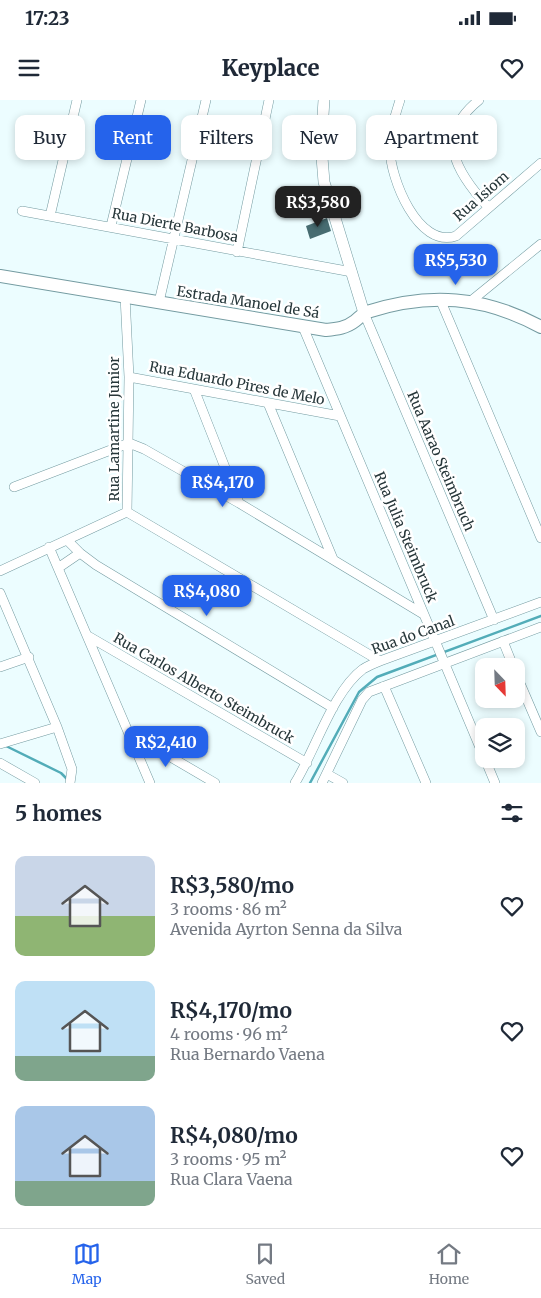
<!DOCTYPE html>
<meta charset="utf-8">
<style>
body{margin:0;font-family:Merriweather,serif;background:#f2f2f3;color:#1f2937;height:100vh;display:flex;flex-direction:column;font-size:19px;white-space:nowrap}
*{box-sizing:border-box;margin:0}
p{font-size:16px;color:#747a83}
.icon{flex:none;width:28px;height:28px;fill:none;stroke:currentColor;stroke-width:2;stroke-linecap:round;stroke-linejoin:round}
.map{position:relative;height:683px;overflow:hidden}
.sheet{display:flex;flex-direction:column;background:#fff;flex:1}
.sheet>*{flex:none}
.hud{position:absolute;left:15px;top:15px;width:511px;height:45px;display:flex;gap:10px}
.needle{width:32px;rotate:157deg}
.buttons{position:absolute;left:475px;top:558px;display:grid;gap:10px}
.buttons a{display:grid;place-items:center;width:50px;height:50px;border-radius:10px;background:#fff;box-shadow:0 2px 8px #0003;font-size:25px}
.price{position:absolute;translate:-50% -42px;padding:0 11px;border-radius:10px;background:#2563eb;color:#fff;font-size:16px;line-height:32px;filter:drop-shadow(0 1px 2px #0008)}
.price::after{content:'';position:absolute;left:50%;top:30px;width:15px;height:11px;margin-left:-8px;background:inherit;clip-path:polygon(0 0,100% 0,50% 100%)}
.price.active{background:#222;color:#fff}
ul{padding:0;list-style:none}
li{display:flex;align-items:center;gap:15px;height:125px;padding:0 15px}
li span{display:grid;place-items:center;flex:none;width:140px;height:100px;border-radius:10px;color:#555}
li>.icon{margin-inline-start:auto}
span .icon{width:60px;height:60px;fill:#fffc;stroke-width:1}
li b{font-size:21px}
h2{display:flex;justify-content:space-between;align-items:center;height:60px;padding:0 15px;font-size:21px}
.tag{padding:0 18px;border-radius:10px;background:#fff;box-shadow:0 2px 8px #0003;font-size:18px;line-height:45px}
.tag.active{background:#2563eb;color:#fff}
.status{display:flex;justify-content:space-between;align-items:center;height:35px;padding:0 25px;background:#fff;direction:ltr}
.status svg{height:14px;fill:currentColor}
header{display:flex;justify-content:space-between;align-items:center;height:65px;padding:0 15px;background:#fff;font-size:22px;font-weight:800}
.tab-bar{display:flex;justify-content:space-around;align-items:center;height:70px;border-top:1px solid #e0e1e3;background:#fff;font-size:14px;color:#747a83}
.tab-bar a{display:grid;justify-items:center;gap:2px}
.tab-bar .active{color:#2563eb}
.map>svg:first-child{display:block}
.lines{fill:none;stroke-linecap:round;stroke-linejoin:round}
.stream{stroke:#52acb8;stroke-width:2.5}
.building{fill:#476c71}
.minor-casing{stroke:#749ba1;stroke-width:10}
.tertiary-casing{stroke:#749ba1;stroke-width:12}
.secondary-casing{stroke:#749ba1;stroke-width:14}
.minor{stroke:#fff;stroke-width:9}
.tertiary{stroke:#fff;stroke-width:11}
.secondary{stroke:#fff;stroke-width:12}
.labels{text-anchor:middle;dominant-baseline:central;stroke-width:5;stroke-linejoin:round;paint-order:stroke}
.street-label{font-size:14px;fill:#27373a;stroke:#fff}
</style>
<div class="status"><b>17:23</b><svg viewBox="0 0 49 12"><path d="M0 12V9h3v3zM5 12V6h3v6zM10 12V3h3v9zM15 12V0h3v12zM26 1h20v11H26zM47 4h2v5h-2z"/></svg></div>
<header><svg class="icon" aria-label="menu" viewBox="0 0 24 24"><path d="M4 6h16M4 12h16M4 18h16"/></svg>Keyplace<svg class="icon" aria-label="heart" viewBox="0 0 24 24"><path d="M12 20l-8-8c-3-5 5-10 8-4 3-6 11-1 8 4z"/></svg></header>
<div class="map">
<svg width="541" height="683" viewBox="0 0 541 683">
<rect width="100%" height="100%" fill="#ecfdff"/>
<g class="lines">
<path class="stream" d="M6,646L61,673L67,679
M310,683L359,592L377,577L541,516"/>
</g>
<path class="building" d="M327,118L331,131L310,139L306,126Z"/>
<g class="lines">
<g class="minor-casing">
<path id="minor" d="M400,0C395,15 390,32 390,49C390,78 418,149 456,136L541,63
M479,0C433,37 457,73 488,107
M22,111L352,172
M50,116L77,0
M111,126L141,0
M237,152L269,0
M125,196L129,277L127,412
M440,199L541,438
M471,201L541,144
M159,202L206,0
M364,213L494,520
M303,227L484,657
M129,277L340,316
M194,289L239,403
M268,303L333,459
M14,387L129,343L144,349L239,403L423,514
M127,412L380,561
M68,441L80,453L96,465L333,608
M49,447L150,683
M58,468L80,453
M0,471L127,412
M0,493L57,627L72,669L70,683
M88,536L307,663
M503,541L513,566
M0,567L29,557
M516,574L541,632
M384,586L426,683
M128,632L215,683
M0,644L57,627
M485,659L495,683
M0,663L35,683
M327,674L343,683
M295,683C315,651 333,591 363,569C368,566 375,563 380,561L541,502
M322,683L362,600L369,592L541,527"/>
</g>
<g class="tertiary-casing">
<path id="tertiary" d="M324,0L321,45L324,82L364,213"/>
</g>
<g class="secondary-casing">
<path id="secondary" d="M0,176L326,230C337,229 346,228 355,221C359,218 362,214 367,212C429,192 484,196 541,227"/>
</g>
<use href="#minor" class="minor"/>
<use href="#tertiary" class="tertiary"/>
<use href="#secondary" class="secondary"/>
</g>
<g class="labels">
<g class="street-label">
<text transform="translate(481 96) rotate(-41)">Rua Isiom</text>
<text transform="translate(175 125) rotate(11)">Rua Dierte Barbosa</text>
<text transform="translate(248 202) rotate(9)">Estrada Manoel de Sá</text>
<text transform="translate(237 283) rotate(11)">Rua Eduardo Pires de Melo</text>
<text transform="translate(114 329) rotate(-90)">Rua Lamartine Junior</text>
<text transform="translate(441 361) rotate(67)">Rua Aarao Steimbruch</text>
<text transform="translate(406 437) rotate(67)">Rua Julia Steimbruck</text>
<text transform="translate(413 535) rotate(-20)">Rua do Canal</text>
<text transform="translate(204 588) rotate(30)">Rua Carlos Alberto Steimbruck</text>
</g>
</g>
</svg>
<div class="buttons">
<a><svg class="needle" viewBox="-14 -14 28 28"><path d="M0-13l5 13h-10z" fill="#e53935"/><path d="M0 13l5-13h-10z" fill="#747a83"/></svg></a>
<a><svg class="icon" aria-label="layers" viewBox="0 0 24 24"><path d="M12 4l9 5-9 5-9-5zM3 14l9 5 9-5"/></svg></a>
</div>
<b class="price active" style="left:318px;top:128px">R$3,580</b>
<b class="price" style="left:456px;top:186px">R$5,530</b>
<b class="price" style="left:223px;top:408px">R$4,170</b>
<b class="price" style="left:207px;top:517px">R$4,080</b>
<b class="price" style="left:166px;top:668px">R$2,410</b>
<div class="hud">
<a class="tag">Buy</a>
<a class="tag active">Rent</a>
<a class="tag">Filters</a>
<a class="tag">New</a>
<a class="tag">Apartment</a>
</div>
</div>
<section class="sheet">
<h2>5 homes<svg class="icon" aria-label="filters" viewBox="0 0 24 24"><path d="M4 7h16M4 17h16"/><circle cx="9" cy="7" r="2"/><circle cx="15" cy="17" r="2"/></svg></h2>
<ul>
<li><span style="background:linear-gradient(#c9d6e8 60%,#8fb573 0)"><svg class="icon" aria-label="home" viewBox="0 0 24 24"><path d="M3 11l9-7 9 7M6 9v11h12V9"/></svg></span><div><b>R$3,580/mo</b><p>3 rooms · 86 m²</p><p>Avenida Ayrton Senna da Silva</p></div><svg class="icon" aria-label="heart" viewBox="0 0 24 24"><path d="M12 20l-8-8c-3-5 5-10 8-4 3-6 11-1 8 4z"/></svg></li>
<li><span style="background:linear-gradient(#bfe0f5 75%,#7fa58c 0)"><svg class="icon" aria-label="home" viewBox="0 0 24 24"><path d="M3 11l9-7 9 7M6 9v11h12V9"/></svg></span><div><b>R$4,170/mo</b><p>4 rooms · 96 m²</p><p>Rua Bernardo Vaena</p></div><svg class="icon" aria-label="heart" viewBox="0 0 24 24"><path d="M12 20l-8-8c-3-5 5-10 8-4 3-6 11-1 8 4z"/></svg></li>
<li><span style="background:linear-gradient(#a9c7e8 75%,#7fa58c 0)"><svg class="icon" aria-label="home" viewBox="0 0 24 24"><path d="M3 11l9-7 9 7M6 9v11h12V9"/></svg></span><div><b>R$4,080/mo</b><p>3 rooms · 95 m²</p><p>Rua Clara Vaena</p></div><svg class="icon" aria-label="heart" viewBox="0 0 24 24"><path d="M12 20l-8-8c-3-5 5-10 8-4 3-6 11-1 8 4z"/></svg></li>
</ul>
</section>
<nav class="tab-bar">
<a class="active"><svg class="icon" aria-label="map" viewBox="0 0 24 24"><path d="M3 6l6-2 6 2 6-2v14l-6 2-6-2-6 2zM9 4v14M15 6v14"/></svg>Map</a>
<a><svg class="icon" aria-label="saved" viewBox="0 0 24 24"><path d="M7 4h10v16l-5-4-5 4z"/></svg>Saved</a>
<a><svg class="icon" aria-label="home" viewBox="0 0 24 24"><path d="M3 11l9-7 9 7M6 9v11h12V9"/></svg>Home</a>
</nav>
